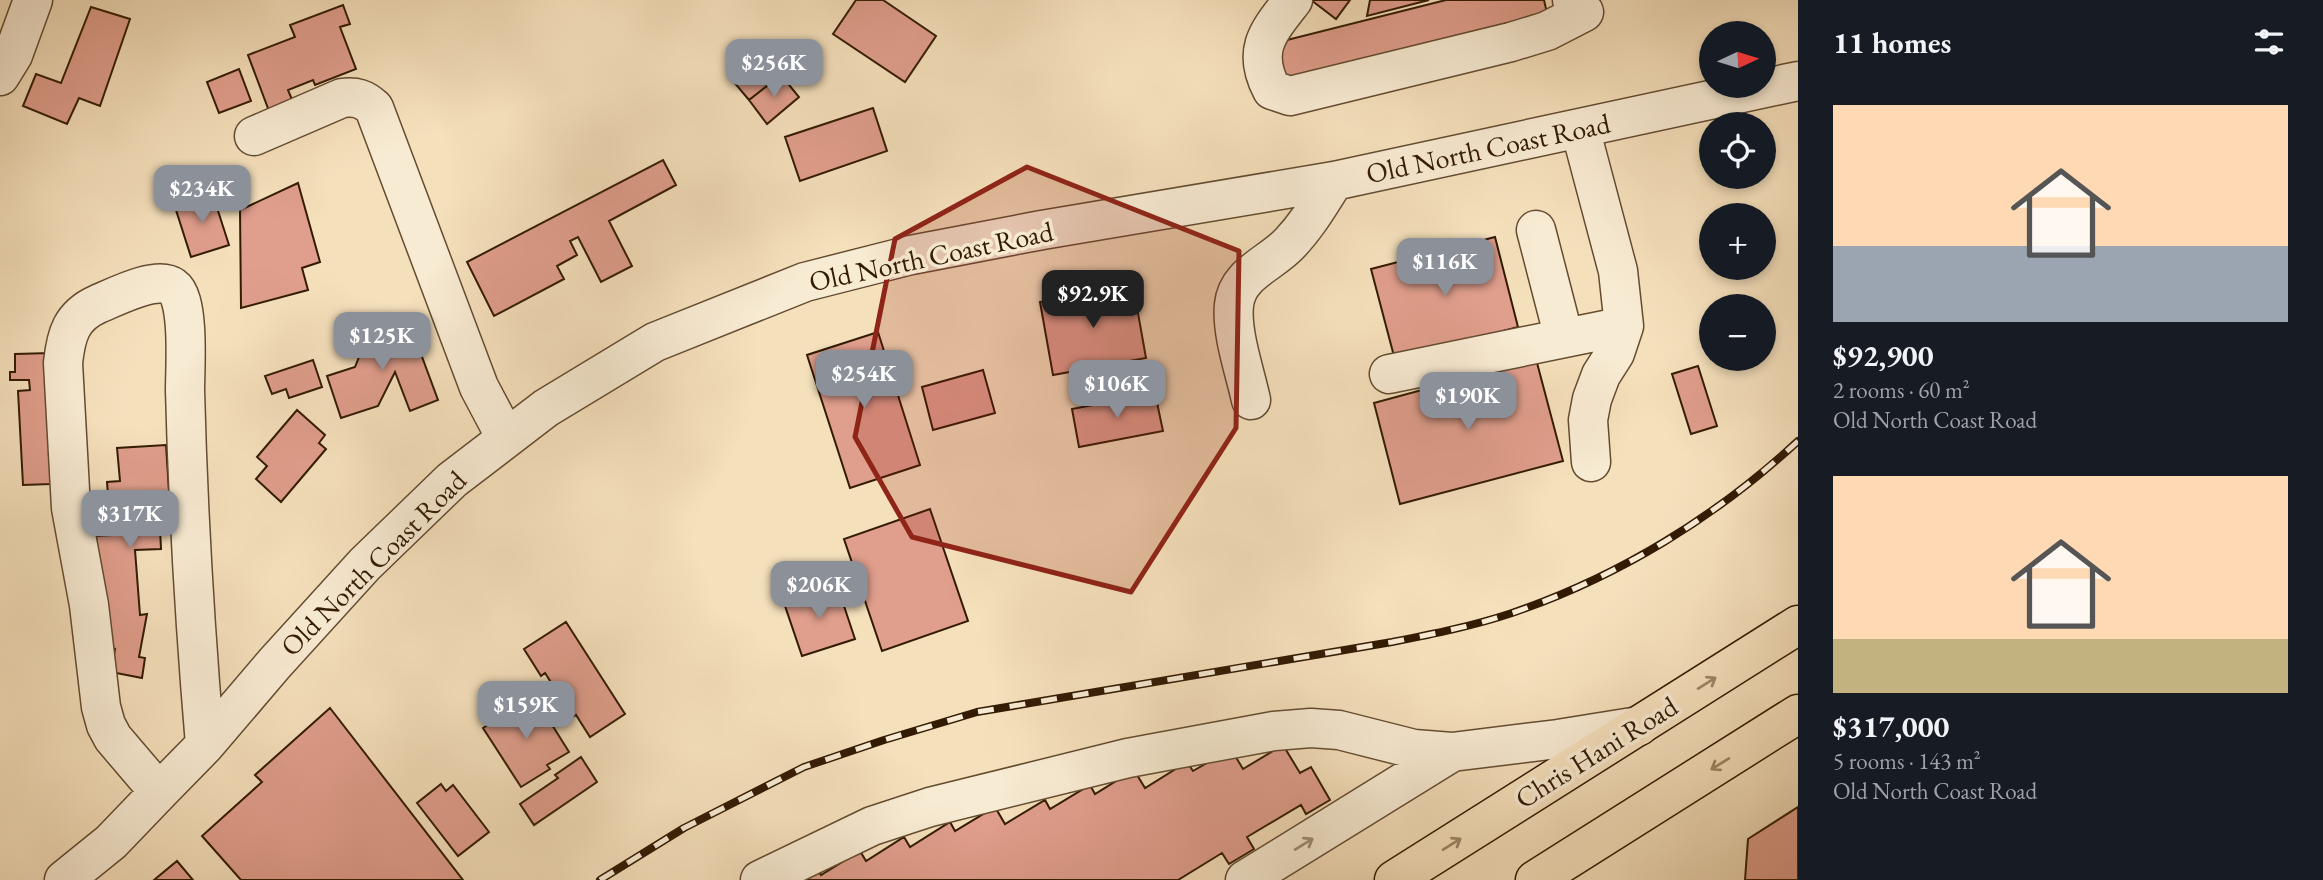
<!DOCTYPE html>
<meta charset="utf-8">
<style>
body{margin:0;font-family:"EB Garamond",serif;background:#242831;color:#f1f3f6;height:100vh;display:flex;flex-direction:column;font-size:26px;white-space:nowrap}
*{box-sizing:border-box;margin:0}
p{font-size:23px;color:#9ea1a6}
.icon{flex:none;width:38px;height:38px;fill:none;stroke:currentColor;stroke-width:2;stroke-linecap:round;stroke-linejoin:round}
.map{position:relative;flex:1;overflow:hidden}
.details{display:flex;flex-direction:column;background:#171b24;width:525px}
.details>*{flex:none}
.needle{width:46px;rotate:86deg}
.tools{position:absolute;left:1699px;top:21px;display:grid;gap:14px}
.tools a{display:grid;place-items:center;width:77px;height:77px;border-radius:50%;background:#171b24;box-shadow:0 4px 10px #0003;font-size:35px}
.price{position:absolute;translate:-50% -60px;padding:0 16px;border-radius:14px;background:#8c9099;color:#fff;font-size:23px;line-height:46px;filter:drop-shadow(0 2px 4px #0008)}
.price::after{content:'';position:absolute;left:50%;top:42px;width:21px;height:16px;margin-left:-10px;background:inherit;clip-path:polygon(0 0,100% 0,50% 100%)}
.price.selected{background:#222;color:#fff}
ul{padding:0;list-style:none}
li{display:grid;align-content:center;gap:14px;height:371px;padding:0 35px}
li span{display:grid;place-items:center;height:217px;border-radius:0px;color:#555}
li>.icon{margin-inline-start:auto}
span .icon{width:126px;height:126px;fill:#fffc;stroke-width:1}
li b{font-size:30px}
h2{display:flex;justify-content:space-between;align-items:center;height:84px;padding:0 35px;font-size:30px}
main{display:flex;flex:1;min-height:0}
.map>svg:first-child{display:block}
.building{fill:#e09e8c;stroke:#331b03;stroke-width:2}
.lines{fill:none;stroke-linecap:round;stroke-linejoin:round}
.minor-casing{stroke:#644c31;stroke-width:41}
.major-casing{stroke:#331b03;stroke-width:41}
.minor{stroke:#f8ebd3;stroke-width:38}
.major{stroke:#f5e0bc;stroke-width:38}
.rail-casing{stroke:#331b03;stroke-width:8}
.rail{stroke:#f8ebd3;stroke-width:5;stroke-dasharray:16;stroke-linecap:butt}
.oneway{stroke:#9e8769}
.oneway2{stroke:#9f8d75}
.marked{fill:#8f2418;fill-opacity:0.2;stroke:#8f2418;stroke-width:5;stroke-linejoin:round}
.labels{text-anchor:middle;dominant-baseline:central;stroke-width:7;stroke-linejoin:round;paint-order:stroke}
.street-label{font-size:28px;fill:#331b03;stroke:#f8ebd3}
</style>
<main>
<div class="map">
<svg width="1798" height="880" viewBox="0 0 1798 880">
<rect width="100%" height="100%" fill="#f5e0bc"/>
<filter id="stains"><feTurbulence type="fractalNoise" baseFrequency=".00286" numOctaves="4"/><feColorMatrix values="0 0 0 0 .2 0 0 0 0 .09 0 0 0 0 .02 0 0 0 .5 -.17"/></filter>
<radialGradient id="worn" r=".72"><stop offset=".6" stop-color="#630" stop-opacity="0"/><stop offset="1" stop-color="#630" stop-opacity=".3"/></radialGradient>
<path class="building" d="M856,0H883L936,36L905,82L833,34Z
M1311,0H1350L1336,19Z
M1370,0H1429L1367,16Z
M1446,0H1544L1547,13L1280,80L1271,44Z
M343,5L350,24L340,27L356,69L315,85L313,80L288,90L293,102L269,111L248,55L295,37L290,25Z
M91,7L130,19L100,106L79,98L67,124L23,106L36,74L61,83Z
M760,49L781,75L749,100L728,75Z
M239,69L251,101L219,113L207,82Z
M781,75L799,97L767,124L749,100Z
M873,108L887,151L800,181L785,137Z
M663,160L676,185L609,221L632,266L601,282L578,237L570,241L577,255L557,266L564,279L494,316L467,262Z
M298,183L320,262L302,268L308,290L241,308L240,210Z
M211,189L229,245L191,257L175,207L197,200V193Z
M1495,237L1518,327L1395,360L1371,269Z
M1133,285L1146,358L1053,375L1040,302Z
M395,318L408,350L418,346L438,400L410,411L395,372L378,406L341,418L327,376L355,367L359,357L356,355L364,337L355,333Z
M878,332L920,465L850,488L807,355Z
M51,353V484L23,485L18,391L30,390L29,380H10V372H15V354Z
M1536,359L1563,461L1400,504L1374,403Z
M313,360L322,387L289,398L286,389L272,394L265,376Z
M1698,366L1717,426L1691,434L1672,374Z
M983,370L995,413L933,430L922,387Z
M1155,393L1163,431L1079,447L1072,409Z
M297,410L325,435L319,443L326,449L281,502L256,479L267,466L257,457Z
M166,445L170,507L159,508L161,549L135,550L140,615L147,614L139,657L145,658L142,678L111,672L115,649L105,650L92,536L111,535L107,482L120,481L117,448Z
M930,509L968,621L882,651L844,539Z
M838,588L855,639L802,656L782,597L796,592L799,602Z
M566,622L625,714L590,737L576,715L573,717L545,673L541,676L524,649Z
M534,696L569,752L547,765L550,769L521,787L483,728Z
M330,708L463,880H241L202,836L262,782L255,775Z
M1283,745L1300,773L1311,767L1330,800L1306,814L1301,805L1247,837L1254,849L1229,864L1222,853L1178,880H790L815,865L821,875L860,851L866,861L904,837L910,847L950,822L955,831L995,807L1005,824L1045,800L1050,809L1090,785L1095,794L1134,770L1145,788L1187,762L1193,771L1231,749L1243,769Z
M581,757L597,782L534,825L520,804L558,778L555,775Z
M441,784L446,791L453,785L489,832L458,856L417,803Z
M1798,807V880H1745L1748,839Z
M177,861L193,880H154Z"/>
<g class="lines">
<g class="minor-casing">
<path id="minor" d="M1293,0C1268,32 1251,50 1272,90L1290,96L1511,42L1547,31L1584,12L1572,0
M0,76L13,55L33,0
M1580,128L1618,271L1624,326L1615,353L1601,375L1592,399L1588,420L1591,462
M254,136L342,98C356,96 364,99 374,108L479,387L506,438
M1536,230L1564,338
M1389,374L1624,326
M1251,400C1245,372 1231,333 1234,305C1237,273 1271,264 1290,243C1308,224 1320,203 1334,181
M159,792L113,738L106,725L101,707L89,605L71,508L63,363C66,335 71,316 98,304C115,297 157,275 173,287C190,299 185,369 185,390C188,508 195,627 205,745
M64,880L111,842L159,792L205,745L275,663L365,564L452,480L546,408L655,342L805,282L911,255L1042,230L1334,181L1798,81
M760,880L872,826L930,807L1128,758L1274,731L1311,728L1339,730L1414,749L1452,752L1558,739L1639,726
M1245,880L1452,752"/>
</g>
<g class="major-casing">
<path id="major" d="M1394,880L1798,625
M1535,880L1798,714"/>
</g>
<use href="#minor" class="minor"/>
<use href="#major" class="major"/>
<g class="rail-casing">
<path id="rail" d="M600,880L684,828L804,767L884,740L977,712L1392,642C1433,634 1473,626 1512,613C1618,577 1716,517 1798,441"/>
</g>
<use href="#rail" class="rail"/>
</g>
<defs><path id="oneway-shaft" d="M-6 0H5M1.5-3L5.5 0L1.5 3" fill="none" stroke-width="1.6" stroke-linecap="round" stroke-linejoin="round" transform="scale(1.75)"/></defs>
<g class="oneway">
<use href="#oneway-shaft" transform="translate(1707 683) rotate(-32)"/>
<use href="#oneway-shaft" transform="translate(1720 764) rotate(148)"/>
<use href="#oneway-shaft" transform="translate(1452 844) rotate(-32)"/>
</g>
<use class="oneway2" href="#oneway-shaft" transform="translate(1304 844) rotate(-32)"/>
<path class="marked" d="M1027,167L1239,251L1236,428L1131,592L912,537L855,437L895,239Z"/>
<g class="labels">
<g class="street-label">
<text transform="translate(1488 148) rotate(-12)">Old North Coast Road</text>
<text transform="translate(931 256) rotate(-12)">Old North Coast Road</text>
<text transform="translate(373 563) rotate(-45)">Old North Coast Road</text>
<text transform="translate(1596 752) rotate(-32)">Chris Hani Road</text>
</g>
</g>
<rect width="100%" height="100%" filter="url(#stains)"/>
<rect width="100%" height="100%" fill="url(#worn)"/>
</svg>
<div class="tools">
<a><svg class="needle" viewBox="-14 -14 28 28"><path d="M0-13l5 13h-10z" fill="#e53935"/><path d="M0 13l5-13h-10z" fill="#9ea1a6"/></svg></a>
<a><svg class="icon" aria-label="locate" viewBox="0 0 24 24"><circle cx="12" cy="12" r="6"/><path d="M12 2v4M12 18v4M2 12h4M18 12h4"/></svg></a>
<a>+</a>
<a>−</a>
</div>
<b class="price" style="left:774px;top:99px">$256K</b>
<b class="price" style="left:202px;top:225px">$234K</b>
<b class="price" style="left:1445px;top:298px">$116K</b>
<b class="price selected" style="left:1093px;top:330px">$92.9K</b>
<b class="price" style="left:382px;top:372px">$125K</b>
<b class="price" style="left:864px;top:410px">$254K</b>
<b class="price" style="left:1117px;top:420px">$106K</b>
<b class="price" style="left:1468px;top:432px">$190K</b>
<b class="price" style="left:130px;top:550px">$317K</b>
<b class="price" style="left:819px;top:621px">$206K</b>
<b class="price" style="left:526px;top:741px">$159K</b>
</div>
<section class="details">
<h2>11 homes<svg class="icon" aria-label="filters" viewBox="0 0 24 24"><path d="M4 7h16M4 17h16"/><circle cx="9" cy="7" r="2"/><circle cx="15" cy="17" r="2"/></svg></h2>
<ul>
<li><span style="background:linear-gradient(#ffd9b3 65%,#9aa5b1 0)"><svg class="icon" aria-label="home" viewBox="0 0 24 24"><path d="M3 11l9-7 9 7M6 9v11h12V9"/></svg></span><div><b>$92,900</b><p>2 rooms · 60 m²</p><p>Old North Coast Road</p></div></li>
<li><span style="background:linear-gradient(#ffd9b3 75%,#c2b280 0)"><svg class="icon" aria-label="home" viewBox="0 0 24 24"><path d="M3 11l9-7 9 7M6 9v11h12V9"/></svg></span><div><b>$317,000</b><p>5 rooms · 143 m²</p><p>Old North Coast Road</p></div></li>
</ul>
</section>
</main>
